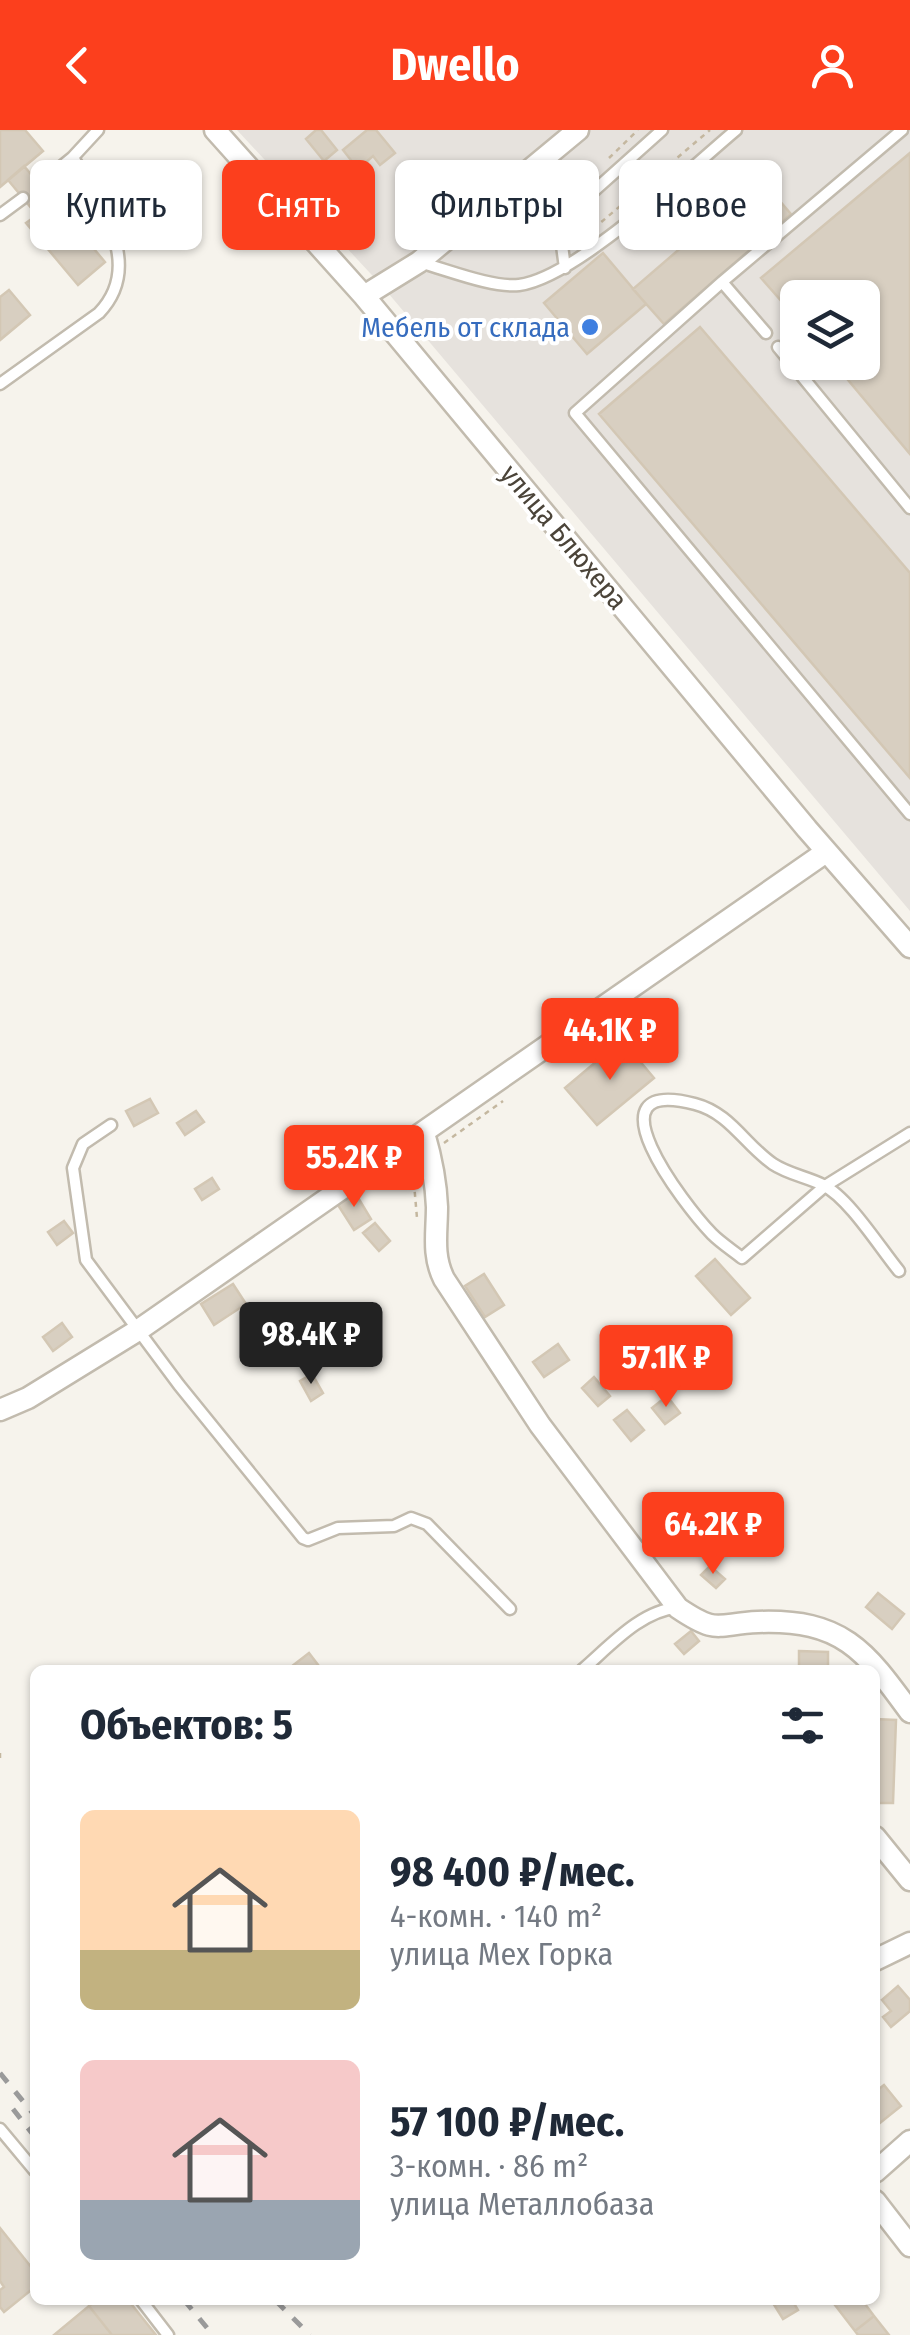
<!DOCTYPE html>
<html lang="ru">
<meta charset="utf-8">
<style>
body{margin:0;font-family:"Fira Sans Condensed",sans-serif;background:#f6f6f7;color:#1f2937;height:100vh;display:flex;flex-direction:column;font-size:38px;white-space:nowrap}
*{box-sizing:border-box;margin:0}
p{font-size:32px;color:#747a83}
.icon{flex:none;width:55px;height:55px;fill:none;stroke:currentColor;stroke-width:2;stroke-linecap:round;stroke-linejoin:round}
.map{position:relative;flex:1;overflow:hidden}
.drawer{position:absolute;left:30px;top:1535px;width:850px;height:640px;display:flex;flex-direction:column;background:#fff;border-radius:15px;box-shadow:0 2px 8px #0004}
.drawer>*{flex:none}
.hud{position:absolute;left:30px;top:30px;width:850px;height:90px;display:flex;gap:20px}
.buttons{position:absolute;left:780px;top:150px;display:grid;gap:20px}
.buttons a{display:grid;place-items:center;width:100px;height:100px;border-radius:15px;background:#fff;box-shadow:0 2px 8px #0004;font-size:50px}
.price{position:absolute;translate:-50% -85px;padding:0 22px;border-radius:10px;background:#fc3f1d;color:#fff;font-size:32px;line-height:65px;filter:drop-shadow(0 2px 5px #0008)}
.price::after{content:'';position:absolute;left:50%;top:60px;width:30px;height:22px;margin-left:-15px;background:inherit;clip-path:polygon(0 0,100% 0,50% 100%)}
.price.active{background:#222;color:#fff}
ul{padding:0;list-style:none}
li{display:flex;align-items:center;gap:30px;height:250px;padding:0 50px}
li span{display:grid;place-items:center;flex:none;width:280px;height:200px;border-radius:15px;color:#555}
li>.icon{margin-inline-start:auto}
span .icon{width:120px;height:120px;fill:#fffc;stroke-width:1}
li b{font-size:42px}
h2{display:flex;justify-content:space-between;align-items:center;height:120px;padding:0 50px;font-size:42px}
.pill{padding:0 35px;border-radius:15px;background:#fff;box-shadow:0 2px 8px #0004;font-size:35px;line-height:90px}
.pill.active{background:#fc3f1d;color:#fff}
header{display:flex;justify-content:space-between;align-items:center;height:130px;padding:0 50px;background:#fc3f1d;color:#fff;font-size:45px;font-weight:700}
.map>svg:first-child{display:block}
.industrial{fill:#e6e2dd;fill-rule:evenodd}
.building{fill:#d8cfc1;stroke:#d3c7b4;stroke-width:2.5}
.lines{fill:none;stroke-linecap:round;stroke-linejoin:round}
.service-casing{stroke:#c2bbae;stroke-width:15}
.minor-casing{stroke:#c2bbae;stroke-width:25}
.path{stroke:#c4b79f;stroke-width:2.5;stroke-dasharray:5 5;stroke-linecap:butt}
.service{stroke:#fff;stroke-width:10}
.minor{stroke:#fff;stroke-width:20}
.rail{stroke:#9a9a9a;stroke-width:5;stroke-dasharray:12 12;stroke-linecap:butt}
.shop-dot{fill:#3f7fe0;stroke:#fff;stroke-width:4}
.labels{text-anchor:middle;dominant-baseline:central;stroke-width:8;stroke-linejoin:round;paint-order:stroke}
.shop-label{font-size:28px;fill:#366cbe;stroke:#fff;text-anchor:end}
.street-label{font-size:28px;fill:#4b4439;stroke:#fff}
</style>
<header><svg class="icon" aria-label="back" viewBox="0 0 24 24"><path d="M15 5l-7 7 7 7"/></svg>Dwello<svg class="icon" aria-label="person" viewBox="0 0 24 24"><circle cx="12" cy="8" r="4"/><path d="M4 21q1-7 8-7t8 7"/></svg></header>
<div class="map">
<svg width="910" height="2205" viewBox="0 0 910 2205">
<rect width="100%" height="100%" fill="#f6f3ec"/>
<path class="industrial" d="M237,0H910V781L383,157ZM798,168H862V232H798Z"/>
<path class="building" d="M0,0H25L43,21L0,57Z
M316,0H321L337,20L324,31L306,9Z
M367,0H376L395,23L380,35L373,26L358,39L343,20Z
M910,23V324L833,232H862V168H798V190L761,148Z
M24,36L105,132L78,155L26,93L37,85L8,50Z
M761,49L791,84L664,194L633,159Z
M603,123L646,174L587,224L544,173Z
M9,160L30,185L0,210V167Z
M700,197L910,443V648L599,284Z
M622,910L654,948L597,995L565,958Z
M150,969L158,983L134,996L126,981Z
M196,981L204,992L185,1005L177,993Z
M212,1048L219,1059L202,1070L195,1059Z
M354,1061L371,1089L354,1100L336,1072Z
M64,1091L73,1103L57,1115L48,1102Z
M375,1093L390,1111L379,1121L363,1103Z
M715,1129L750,1168L731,1185L696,1146Z
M484,1144L504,1175L485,1187L465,1156Z
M233,1154L246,1174L214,1195L201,1174Z
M62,1193L72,1207L53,1221L43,1207Z
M304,1205L316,1224L304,1231L292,1212Z
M558,1214L569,1230L544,1247L533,1232Z
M312,1244L323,1263L311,1271L300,1251Z
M594,1247L610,1266L598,1276L582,1258Z
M667,1266L680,1283L665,1294L652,1278Z
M627,1280L644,1300L631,1311L614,1290Z
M710,1436L725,1449L716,1458L701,1445Z
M878,1463L904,1484L892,1499L866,1477Z
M691,1501L699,1511L684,1524L675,1514Z
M799,1521L828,1522V1540H799Z
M309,1523L322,1540H287Z
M875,1589L896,1590L893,1673H875Z
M898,1856L910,1870V1881L891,1897L883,1887L891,1881L882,1870Z
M884,1955L901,1976L875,1997V1962Z
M0,2098L35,2142V2157L4,2182L0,2177V2160L4,2157L0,2151Z
M97,2170H128L156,2205H112L89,2176Z
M777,2170H792L798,2180L783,2189L773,2173Z
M842,2170H862L874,2186L855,2201L835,2175Z
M89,2176L112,2205H54Z
M874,2186L889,2205H858L855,2201Z"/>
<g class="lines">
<g class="service-casing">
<path id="service" d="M902,0L722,152L575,283L910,684
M40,54L73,27
M0,85L23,68
M422,133C448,140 493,158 519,155C576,148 688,40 736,0
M565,138L561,108L576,77L662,0
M722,152L766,203
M778,217L910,378
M0,254L99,183C146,134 98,74 73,27L98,0
M111,995L83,1014L73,1038L86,1130L179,1255L303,1408L308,1410L338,1398L394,1396L411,1388L427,1394L510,1479
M899,1141C880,1118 849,1068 823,1055C807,1047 788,1044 773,1034C745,1015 730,983 695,974C584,945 684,1075 712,1104C721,1113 732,1120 742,1128L825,1056L910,1003
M582,1540C608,1518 641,1480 677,1478
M0,1999L35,2041
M141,2170L168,2205"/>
</g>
<g class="minor-casing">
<path id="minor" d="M215,0L364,166L807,699L910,817
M364,166L419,132L578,0
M424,1003C431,1027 436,1051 437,1077C437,1103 432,1125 444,1149L540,1295L678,1478C718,1505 715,1494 758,1492C842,1489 865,1520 910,1582
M0,1280L28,1268L140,1199L826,722
M875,1707L910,1750
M875,1830L910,1813
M875,2042L910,2011
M875,2071L910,2116"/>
</g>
<path class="path" d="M609,28L638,0
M586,105L710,0
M444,1013L503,971
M413,1042L417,1088
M0,1623V1629"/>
<use href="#service" class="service"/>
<use href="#minor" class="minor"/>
<path class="rail" d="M0,1943L35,1986
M13,1979L35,2007
M184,2170L213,2205
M276,2171L310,2205"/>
</g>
<circle class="shop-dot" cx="590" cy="197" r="10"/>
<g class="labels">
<g class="shop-label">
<text x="570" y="197">Мебель от склада</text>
</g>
<g class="street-label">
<text transform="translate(564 407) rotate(50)">улица Блюхера</text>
</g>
</g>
</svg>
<div class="buttons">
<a><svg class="icon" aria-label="layers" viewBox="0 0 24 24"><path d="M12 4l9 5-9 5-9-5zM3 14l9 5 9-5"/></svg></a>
</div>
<b class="price" style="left:610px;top:953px">44.1K ₽</b>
<b class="price" style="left:354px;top:1080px">55.2K ₽</b>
<b class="price active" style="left:311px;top:1257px">98.4K ₽</b>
<b class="price" style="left:666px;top:1280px">57.1K ₽</b>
<b class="price" style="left:713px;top:1447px">64.2K ₽</b>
<div class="hud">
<a class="pill">Купить</a>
<a class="pill active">Снять</a>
<a class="pill">Фильтры</a>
<a class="pill">Новое</a>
</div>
<section class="drawer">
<h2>Объектов: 5<svg class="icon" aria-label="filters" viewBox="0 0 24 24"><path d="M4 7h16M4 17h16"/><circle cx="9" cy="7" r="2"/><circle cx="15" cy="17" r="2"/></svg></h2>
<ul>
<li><span style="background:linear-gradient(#ffd9b3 70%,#c2b280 0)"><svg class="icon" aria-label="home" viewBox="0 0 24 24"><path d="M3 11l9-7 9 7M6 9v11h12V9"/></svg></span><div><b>98 400 ₽/мес.</b><p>4-комн. · 140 m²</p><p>улица Мех Горка</p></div></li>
<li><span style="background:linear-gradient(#f6c9c9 70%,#9aa5b1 0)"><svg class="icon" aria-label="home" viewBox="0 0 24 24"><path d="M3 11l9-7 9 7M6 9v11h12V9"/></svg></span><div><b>57 100 ₽/мес.</b><p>3-комн. · 86 m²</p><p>улица Металлобаза</p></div></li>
</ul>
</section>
</div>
